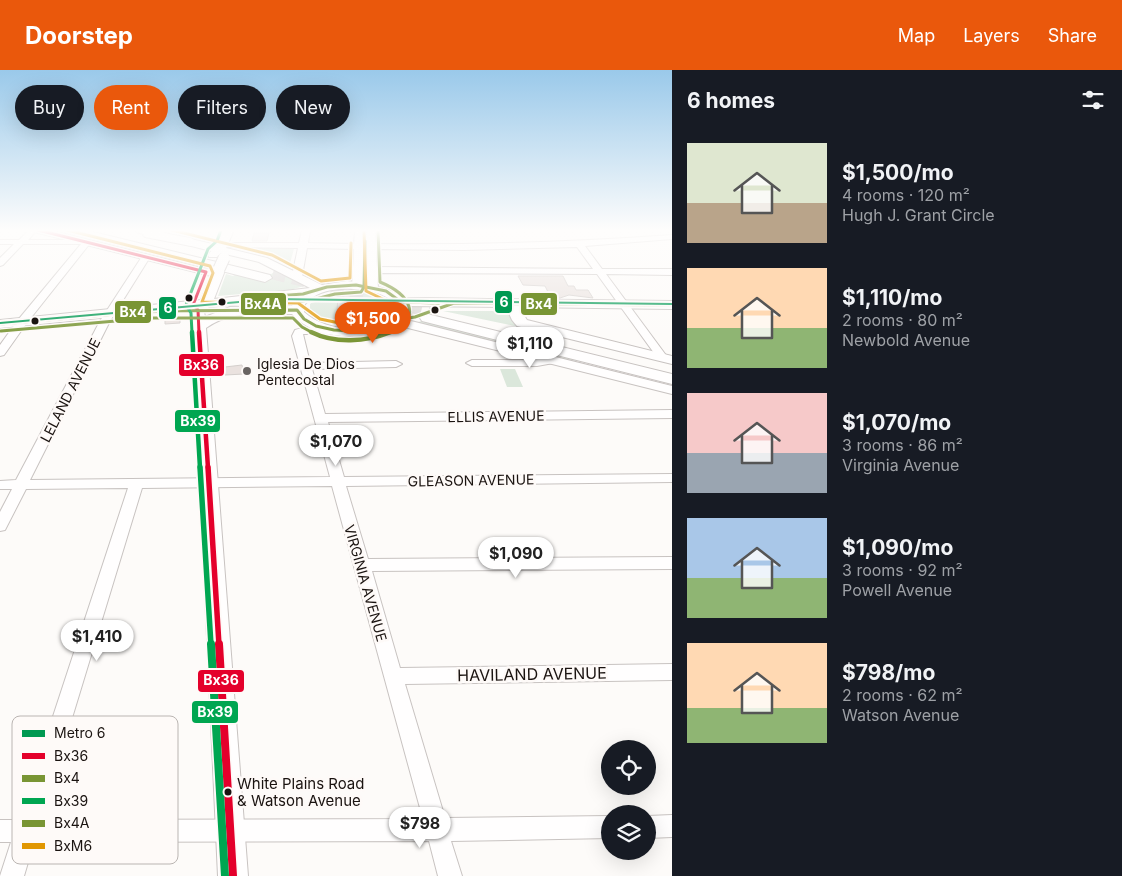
<!DOCTYPE html>
<meta charset="utf-8">
<style>
body{margin:0;font-family:Inter,sans-serif;background:#242831;color:#f1f3f6;height:100vh;display:flex;flex-direction:column;font-size:19px;white-space:nowrap}
*{box-sizing:border-box;margin:0}
p{font-size:16px;color:#9ea1a6}
.icon{flex:none;width:28px;height:28px;fill:none;stroke:currentColor;stroke-width:2;stroke-linecap:round;stroke-linejoin:round}
.map{position:relative;flex:1;overflow:hidden}
.panel{display:flex;flex-direction:column;background:#171b24;width:450px}
.panel>*{flex:none}
.top-card{position:absolute;left:15px;top:15px;width:475px;height:45px;display:flex;gap:10px}
.controls{position:absolute;left:601px;top:670px;display:grid;gap:10px}
.controls a{display:grid;place-items:center;width:55px;height:55px;border-radius:50%;background:#171b24;box-shadow:0 5px 20px #0002;font-size:25px}
.price{position:absolute;translate:-50% -42px;padding:0 11px;border-radius:18px;background:#fff;color:#222;font-size:16px;line-height:32px;filter:drop-shadow(0 1px 2px #0008)}
.price::after{content:'';position:absolute;left:50%;top:30px;width:15px;height:11px;margin-left:-8px;background:inherit;clip-path:polygon(0 0,100% 0,50% 100%)}
.price.active{background:#ea580c;color:#fff}
ul{padding:0;list-style:none}
li{display:flex;align-items:center;gap:15px;height:125px;padding:0 15px}
li span{display:grid;place-items:center;flex:none;width:140px;height:100px;border-radius:0px;color:#555}
li>.icon{margin-inline-start:auto}
span .icon{width:60px;height:60px;fill:#fffc;stroke-width:1}
li b{font-size:21px}
h2{display:flex;justify-content:space-between;align-items:center;height:60px;padding:0 15px;font-size:21px}
.tag{padding:0 18px;border-radius:22px;background:#171b24;box-shadow:0 5px 20px #0002;font-size:18px;line-height:45px}
.tag.active{background:#ea580c;color:#fff}
header{display:flex;align-items:center;gap:30px;box-sizing:border-box;height:70px;padding:0 25px;background:#ea580c;color:#fff}
header strong{font-size:24px}
nav{display:flex;gap:28px;margin-inline-start:auto;font-size:18px}
main{display:flex;flex:1;min-height:0}
.map>svg:first-child{display:block}
.green{fill:#dbe7db}
.building{fill:#eae2df;stroke:#d4cfcc}
.lines{fill:none;stroke-linecap:round;stroke-linejoin:round}
.highway-tunnel{stroke:#dbd8d6;stroke-width:13;stroke-dasharray:13 7;stroke-linecap:butt}
.minor-casing{stroke:#c8c3c1;stroke-width:2}
.major-casing{stroke:#c8c3c1;stroke-width:2}
.highway-casing{stroke:#c8c3c1;stroke-width:2}
.minor{fill:#fffefe;fill-rule:evenodd}
.major{fill:#fffefe;fill-rule:evenodd}
.highway{fill:#fffefe;fill-rule:evenodd}
.rail{stroke:#bfbebd;stroke-width:2;stroke-dasharray:5.5 5.5;stroke-linecap:butt}
.major-bridge-casing{stroke:#c8c3c1;stroke-width:13;stroke-linecap:butt}
.major-bridge{stroke:#fffefe;stroke-width:11}
.bus-1-far3-casing{stroke:#fefaf8;stroke-width:5.5}
.bus-1-far2-casing{stroke:#fefaf8;stroke-width:8}
.bus-1-far1-casing{stroke:#fefaf8;stroke-width:9}
.bus-1-casing{stroke:#fefaf8;stroke-width:11}
.bus-2-casing{stroke:#fefaf8;stroke-width:5.5}
.bus-3-far3-casing{stroke:#fefaf8;stroke-width:5.5}
.bus-3-far2-casing{stroke:#fefaf8;stroke-width:8}
.bus-3-far1-casing{stroke:#fefaf8;stroke-width:9}
.bus-3-casing{stroke:#fefaf8;stroke-width:11}
.bus-4-far1-casing{stroke:#fefaf8;stroke-width:5.5}
.bus-4-casing{stroke:#fefaf8;stroke-width:8}
.bus-5-casing{stroke:#fefaf8;stroke-width:5.5}
.bus-1-far3{stroke:#e4002b;stroke-width:3}
.bus-1-far2{stroke:#e4002b;stroke-width:4.5}
.bus-1-far1{stroke:#e4002b;stroke-width:5.5}
.bus-1{stroke:#e4002b;stroke-width:8}
.bus-2{stroke:#799534;stroke-width:3}
.bus-3-far3{stroke:#00a651;stroke-width:3}
.bus-3-far2{stroke:#00a651;stroke-width:4.5}
.bus-3-far1{stroke:#00a651;stroke-width:5.5}
.bus-3{stroke:#00a651;stroke-width:8}
.bus-4-far1{stroke:#799534;stroke-width:3}
.bus-4{stroke:#799534;stroke-width:4.5}
.bus-5{stroke:#e19702;stroke-width:3}
.metro-1-casing{stroke:#fefaf8;stroke-width:4}
.metro-1{fill:#009952;fill-rule:evenodd}
.bus-dot{fill:#1a1310;stroke:#fefaf8;stroke-width:2}
.poi-dot{fill:#696462;stroke:#fefaf8;stroke-width:2}
.labels{text-anchor:middle;dominant-baseline:central;stroke-width:5;stroke-linejoin:round;paint-order:stroke}
.poi-label{font-size:14px;fill:#1a1310;stroke:#fefaf8;text-anchor:start}
.street-label{font-size:14px;fill:#1a1310;stroke:#fefaf8}
.near-bus-label{font-size:15px;fill:#1a1310;stroke:#fefaf8;text-anchor:start}
.near-street-label{font-size:16px;fill:#1a1310;stroke:#fefaf8}
.key{fill:#fefaf8;stroke:#bab5b2;stroke-width:1}
.key-label{font-size:14px;fill:#1a1310}
.line-badge{stroke:#fefaf8;stroke-width:2}
.badge-label{font-size:14px;text-anchor:middle;font-weight:bold;fill:#fff}
</style>
<header>
<strong>Doorstep</strong>
<nav><a>Map</a><a>Layers</a><a>Share</a></nav>
</header>
<main>
<div class="map">
<svg width="672" height="806" viewBox="0 0 672 806">
<rect width="100%" height="100%" fill="#fdfbf9"/>
<path class="green" d="M242,178L294,179L290,193Z
M278,200L304,216L290,220L218,226L226,204L233,206L236,204L261,210Z
M348,220C362,221 380,222 388,235L387,242C371,260 324,261 310,241V234L320,226Z
M443,241H508L512,251L517,255L515,256Z
M421,251L591,293L545,286L416,253Z
M500,299H515L523,317H507Z"/>
<path class="building" d="M254,163H269L267,171H252Z
M518,206H563L568,216H574L576,220H588L593,228L569,225L560,228H551L545,216L523,215Z
M344,224L357,226L358,241H352V243L337,241L338,226H344Z
M180,246V253L165,254V247Z
M242,295L244,304L225,305V297Z"/>
<g class="lines">
<path class="highway-tunnel" d="M273,203L438,243"/>
<g class="minor-casing">
<path id="minor" d="M29,160H37L28,170H87L91,172L26,254L4,285L0,286V275L18,250L81,174H23L3,195L0,196V188L14,174H0V170H19Z
M159,160H167L160,166L156,164Z
M302,160H310L308,173L354,174L355,160H363V174H367V160H375L376,174C475,175 573,172 672,165V169L585,176L602,199H672V205L606,204L668,288L667,290H659L597,204L377,203L378,218L373,221L368,218L367,179H363L362,216L357,219L352,216L354,179L307,178L302,206L297,209L292,206L298,178L223,177L219,175L223,173H299ZM577,177L593,199L377,197L376,179L464,180Z
M146,184L150,187L110,251L30,410L330,407L292,266L295,260C305,257 335,255 342,261L337,264H303L310,293L396,291L402,294L396,297L312,299L325,344L672,340V348L328,352L344,407L672,404V412L346,416L368,489L672,487V499L372,501L400,598L672,594V610L405,614L445,748L610,746V768L451,771L462,806H438L429,771L34,772L24,806H0L11,772H0V750H19L128,418L26,419L5,460L0,461V442L12,419H0V411L16,410L100,251L143,185ZM332,416L423,749L41,750L142,418Z
M555,287L561,290L559,292L537,296H472L466,293L472,290H537Z
M672,745V767L648,768V746Z"/>
</g>
<g class="major-casing">
<path id="major" d="M33,160H49L201,198L213,199L215,197H223L224,203L214,229L310,218L259,192L221,183L217,187H209L208,185L211,181L136,162L135,160H151L217,175L224,160H234L226,178L267,188L322,215L347,211L364,213L392,221L404,228L672,231V239L519,237L527,250L672,286V294L517,256L512,250L506,237L409,236V241L403,249L672,316V324L396,255C368,272 315,271 292,244C262,244 231,240 206,258L248,806H218L192,241L190,239L0,258V250L201,230L211,206L34,162ZM341,219C358,218 384,221 397,235V241C376,266 327,263 304,242L305,234C315,223 327,220 341,219ZM297,228L292,236L230,237L205,247L204,241L209,237Z"/>
</g>
<g class="highway-casing">
<path id="highway" d="M68,160H85L270,205L272,208L265,212L69,162Z
M149,161L191,168L197,172L191,176L145,167L143,165Z
M427,244L672,304V314L422,251L420,248L422,245Z"/>
</g>
<use href="#minor" class="minor"/>
<use href="#major" class="major"/>
<use href="#highway" class="highway"/>
<path class="rail" d="M663,236H672"/>
<g class="major-bridge-casing">
<path id="major-bridge" d="M219,199L224,188"/>
</g>
<use href="#major-bridge" class="major-bridge"/>
<g class="bus-1-far3-casing">
<path id="bus-1-far3" d="M38,160L206,202L193,235L198,240L199,263"/>
</g>
<g class="bus-1-far2-casing">
<path id="bus-1-far2" d="M199,262L208,398"/>
</g>
<g class="bus-1-far1-casing">
<path id="bus-1-far1" d="M208,397L219,575"/>
</g>
<g class="bus-1-casing">
<path id="bus-1" d="M219,574L233,806"/>
</g>
<g class="bus-2-casing">
<path id="bus-2" d="M262,227L303,224L327,217L356,215L386,221L401,232L439,233
M0,254L150,241L297,240L304,249L316,256L334,260L354,261L377,258L396,250L415,247L454,233L672,235"/>
</g>
<g class="bus-3-far3-casing">
<path id="bus-3-far3" d="M192,263L191,243L186,235L208,179L217,171L221,160"/>
</g>
<g class="bus-3-far2-casing">
<path id="bus-3-far2" d="M192,262L200,398"/>
</g>
<g class="bus-3-far1-casing">
<path id="bus-3-far1" d="M200,397L211,575"/>
</g>
<g class="bus-3-casing">
<path id="bus-3" d="M211,574L225,806"/>
</g>
<g class="bus-4-far1-casing">
<path id="bus-4-far1" d="M378,160L380,212C409,224 425,247 388,263
M263,234L312,230L335,224L361,222L364,217L365,171
M1,261L150,248H293L302,257L313,263"/>
</g>
<g class="bus-4-casing">
<path id="bus-4" d="M311,262C335,274 366,272 391,262"/>
</g>
<g class="bus-5-casing">
<path id="bus-5" d="M67,160L210,196L213,203L202,232L298,233L320,249L349,255L379,250L395,239L389,232L366,221L364,160
M172,160L272,185L321,211L350,208L351,173"/>
</g>
<use href="#bus-1-far3" class="bus-1-far3"/>
<use href="#bus-1-far2" class="bus-1-far2"/>
<use href="#bus-1-far1" class="bus-1-far1"/>
<use href="#bus-1" class="bus-1"/>
<use href="#bus-2" class="bus-2"/>
<use href="#bus-3-far3" class="bus-3-far3"/>
<use href="#bus-3-far2" class="bus-3-far2"/>
<use href="#bus-3-far1" class="bus-3-far1"/>
<use href="#bus-3" class="bus-3"/>
<use href="#bus-4-far1" class="bus-4-far1"/>
<use href="#bus-4" class="bus-4"/>
<use href="#bus-5" class="bus-5"/>
<g class="metro-1-casing">
<path id="metro-1" d="M272,228L672,233V235L272,230L0,254V252Z"/>
</g>
<use href="#metro-1" class="metro-1"/>
</g>
<linearGradient id="sky" x2="0" y2="1"><stop stop-color="#9ac9ea"/><stop offset="0.59" stop-color="#fefdfc"/><stop offset="1" stop-color="#fefdfc" stop-opacity="0"/></linearGradient>
<rect width="672" height="272" fill="url(#sky)"/>
<g class="bus-dot">
<circle cx="189" cy="228" r="4.5"/>
<circle cx="222" cy="232" r="4.5"/>
<circle cx="435" cy="240" r="4.5"/>
<circle cx="35" cy="251" r="4.5"/>
<circle cx="228" cy="722" r="4.5"/>
</g>
<circle class="poi-dot" cx="247" cy="301" r="5"/>
<g class="labels">
<g class="poi-label">
<text x="257" y="293">Iglesia De Dios<tspan x="257" dy="16">Pentecostal</tspan></text>
</g>
<g class="street-label">
<text transform="translate(70 320) rotate(-63)">LELAND AVENUE</text>
<text transform="translate(496 346) rotate(-1)">ELLIS AVENUE</text>
<text transform="translate(471 410) rotate(-1)">GLEASON AVENUE</text>
<text transform="translate(366 513) rotate(74)">VIRGINIA AVENUE</text>
</g>
<g class="near-bus-label">
<text x="237" y="713">White Plains Road<tspan x="237" dy="17">&amp; Watson Avenue</tspan></text>
</g>
<g class="near-street-label">
<text transform="translate(532 604) rotate(-1)">HAVILAND AVENUE</text>
</g>
</g>
<rect x="12" y="646" width="166" height="148" rx="8" class="key"/>
<rect x="22" y="660" width="23" height="7" fill="#009952"/>
<rect x="22" y="683" width="23" height="6" fill="#e4002b"/>
<rect x="22" y="705" width="23" height="7" fill="#799534"/>
<rect x="22" y="728" width="23" height="6" fill="#00a651"/>
<rect x="22" y="750" width="23" height="7" fill="#799534"/>
<rect x="22" y="773" width="23" height="6" fill="#e19702"/>
<g class="key-label">
<text x="54" y="668">Metro 6</text>
<text x="54" y="691">Bx36</text>
<text x="54" y="713">Bx4</text>
<text x="54" y="736">Bx39</text>
<text x="54" y="758">Bx4A</text>
<text x="54" y="781">BxM6</text>
</g>
<g class="line-badge">
<rect x="494" y="220" width="19" height="24" rx="5" fill="#009952"/>
<rect x="520" y="222" width="38" height="24" rx="5" fill="#799534"/>
<rect x="240" y="222" width="47" height="24" rx="5" fill="#799534"/>
<rect x="158" y="226" width="19" height="24" rx="5" fill="#009952"/>
<rect x="114" y="230" width="38" height="24" rx="5" fill="#799534"/>
<rect x="178" y="283" width="47" height="24" rx="5" fill="#e4002b"/>
<rect x="174" y="339" width="47" height="24" rx="5" fill="#00a651"/>
<rect x="197" y="599" width="48" height="24" rx="5" fill="#e4002b"/>
<rect x="191" y="630" width="48" height="24" rx="5" fill="#00a651"/>
</g>
<g class="badge-label">
<text x="504" y="237">6</text>
<text x="539" y="239">Bx4</text>
<text x="263" y="239">Bx4A</text>
<text x="168" y="243">6</text>
<text x="133" y="247">Bx4</text>
<text x="201" y="300">Bx36</text>
<text x="198" y="356">Bx39</text>
<text x="221" y="615">Bx36</text>
<text x="215" y="647">Bx39</text>
</g>
</svg>
<div class="controls">
<a><svg class="icon" aria-label="locate" viewBox="0 0 24 24"><circle cx="12" cy="12" r="6"/><path d="M12 2v4M12 18v4M2 12h4M18 12h4"/></svg></a>
<a><svg class="icon" aria-label="layers" viewBox="0 0 24 24"><path d="M12 4l9 5-9 5-9-5zM3 14l9 5 9-5"/></svg></a>
</div>
<b class="price active" style="left:373px;top:274px">$1,500</b>
<b class="price" style="left:530px;top:299px">$1,110</b>
<b class="price" style="left:336px;top:397px">$1,070</b>
<b class="price" style="left:516px;top:509px">$1,090</b>
<b class="price" style="left:97px;top:592px">$1,410</b>
<b class="price" style="left:420px;top:779px">$798</b>
<div class="top-card">
<a class="tag">Buy</a>
<a class="tag active">Rent</a>
<a class="tag">Filters</a>
<a class="tag">New</a>
</div>
</div>
<section class="panel">
<h2>6 homes<svg class="icon" aria-label="filters" viewBox="0 0 24 24"><path d="M4 7h16M4 17h16"/><circle cx="9" cy="7" r="2"/><circle cx="15" cy="17" r="2"/></svg></h2>
<ul>
<li><span style="background:linear-gradient(#dfe7d0 60%,#b9a48a 0)"><svg class="icon" aria-label="home" viewBox="0 0 24 24"><path d="M3 11l9-7 9 7M6 9v11h12V9"/></svg></span><div><b>$1,500/mo</b><p>4 rooms · 120 m²</p><p>Hugh J. Grant Circle</p></div></li>
<li><span style="background:linear-gradient(#ffd9b3 60%,#8fb573 0)"><svg class="icon" aria-label="home" viewBox="0 0 24 24"><path d="M3 11l9-7 9 7M6 9v11h12V9"/></svg></span><div><b>$1,110/mo</b><p>2 rooms · 80 m²</p><p>Newbold Avenue</p></div></li>
<li><span style="background:linear-gradient(#f6c9c9 60%,#9aa5b1 0)"><svg class="icon" aria-label="home" viewBox="0 0 24 24"><path d="M3 11l9-7 9 7M6 9v11h12V9"/></svg></span><div><b>$1,070/mo</b><p>3 rooms · 86 m²</p><p>Virginia Avenue</p></div></li>
<li><span style="background:linear-gradient(#a9c7e8 60%,#8fb573 0)"><svg class="icon" aria-label="home" viewBox="0 0 24 24"><path d="M3 11l9-7 9 7M6 9v11h12V9"/></svg></span><div><b>$1,090/mo</b><p>3 rooms · 92 m²</p><p>Powell Avenue</p></div></li>
<li><span style="background:linear-gradient(#ffd9b3 65%,#8fb573 0)"><svg class="icon" aria-label="home" viewBox="0 0 24 24"><path d="M3 11l9-7 9 7M6 9v11h12V9"/></svg></span><div><b>$798/mo</b><p>2 rooms · 62 m²</p><p>Watson Avenue</p></div></li>
</ul>
</section>
</main>
